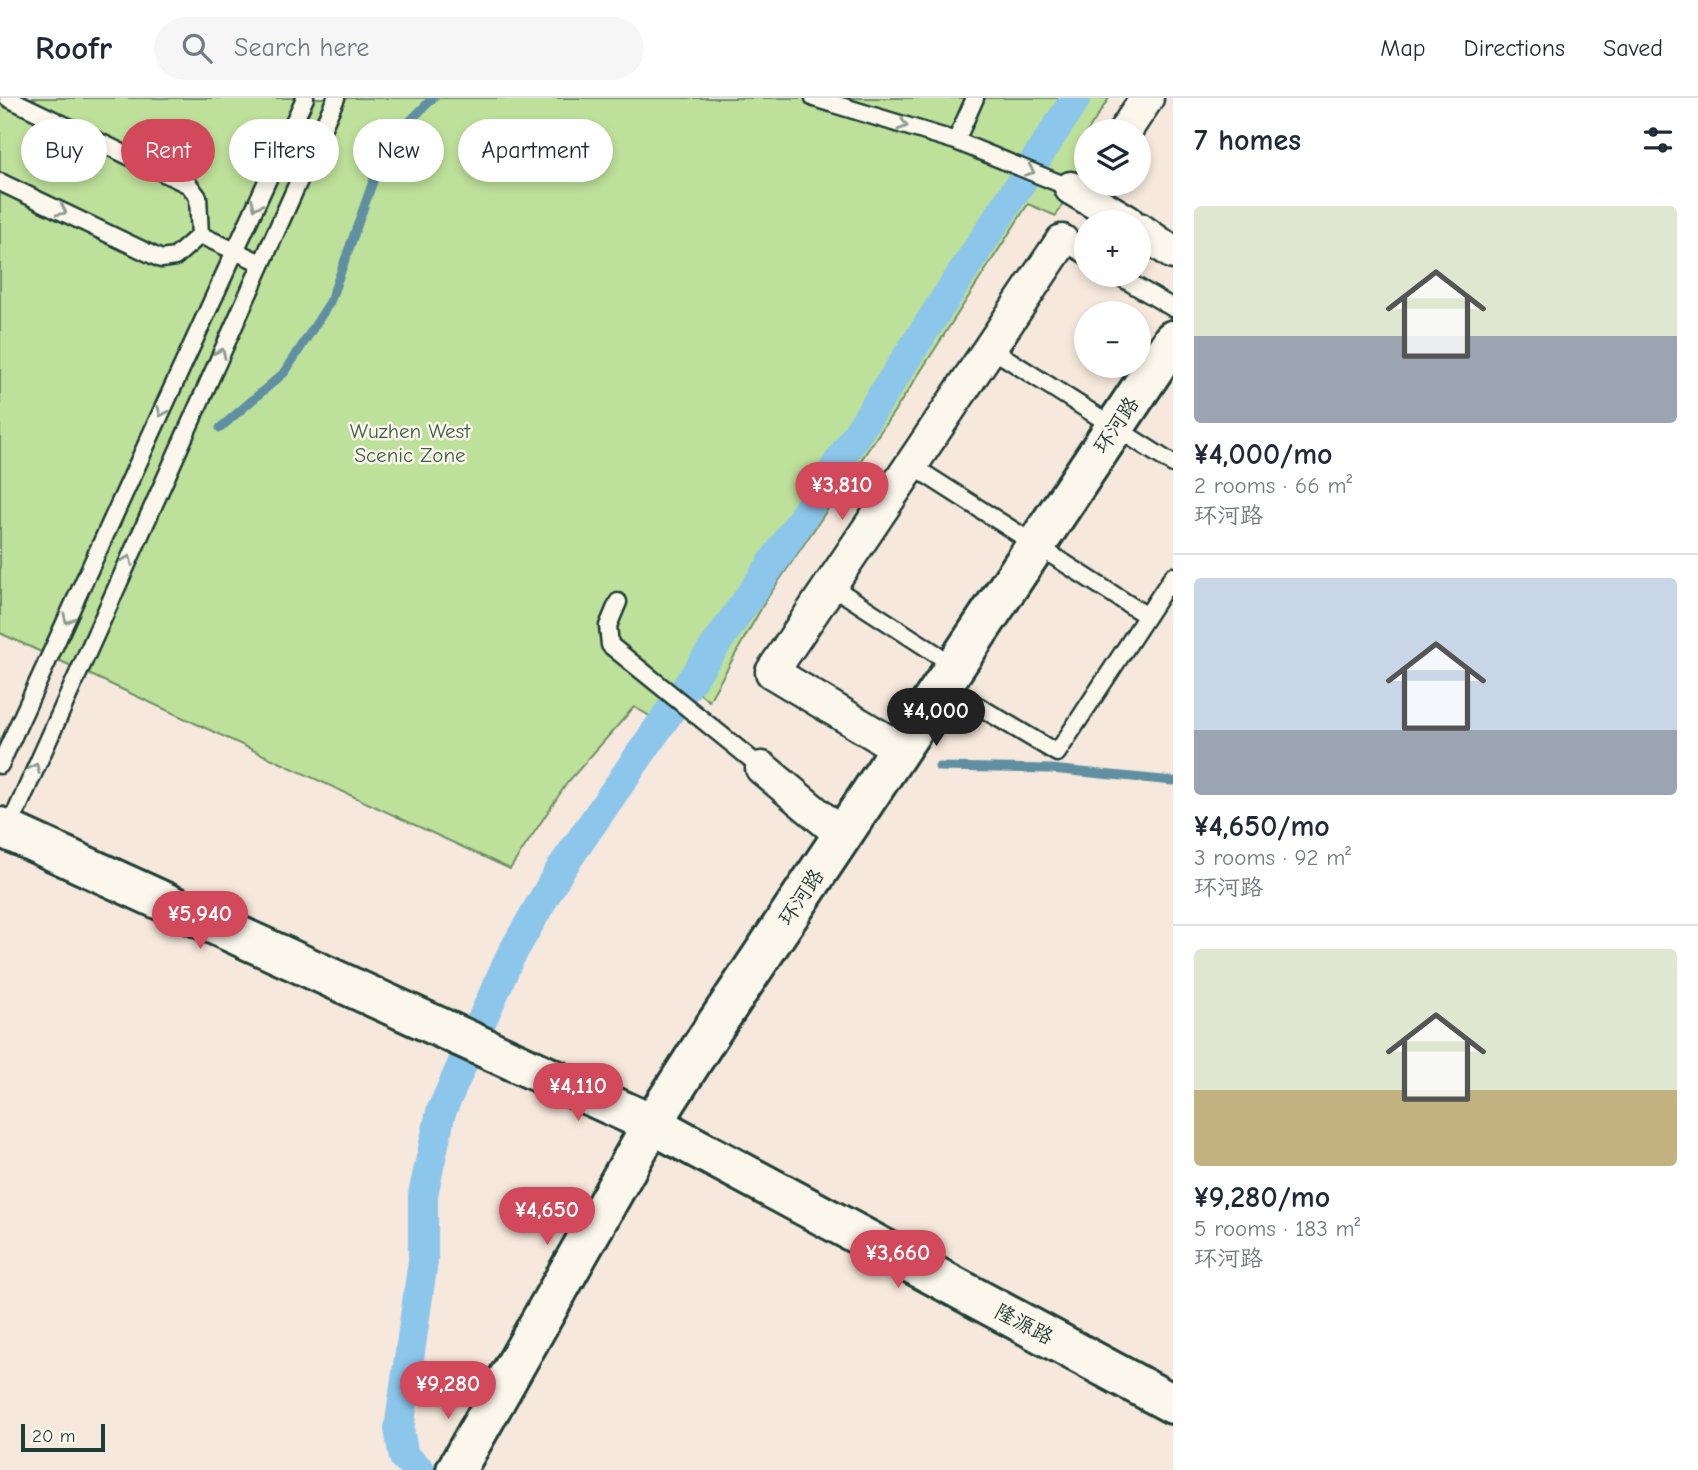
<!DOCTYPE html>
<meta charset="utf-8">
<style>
body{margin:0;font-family:"Comic Neue","LXGW WenKai TC",sans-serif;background:#f6f6f7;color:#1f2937;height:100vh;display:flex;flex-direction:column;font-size:26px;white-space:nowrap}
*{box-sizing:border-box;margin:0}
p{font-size:23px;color:#747a83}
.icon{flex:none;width:38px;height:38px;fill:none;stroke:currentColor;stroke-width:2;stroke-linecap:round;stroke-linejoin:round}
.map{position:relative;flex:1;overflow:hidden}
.sheet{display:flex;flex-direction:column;background:#fff;width:525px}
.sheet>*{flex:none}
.top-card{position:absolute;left:21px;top:21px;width:665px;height:63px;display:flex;gap:14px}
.buttons{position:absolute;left:1074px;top:21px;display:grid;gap:14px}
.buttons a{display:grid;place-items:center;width:77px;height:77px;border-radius:50%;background:#fff;box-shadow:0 4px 10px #0003;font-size:35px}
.scale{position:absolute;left:21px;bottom:18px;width:84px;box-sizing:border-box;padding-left:7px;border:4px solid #1f3d34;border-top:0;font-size:19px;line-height:24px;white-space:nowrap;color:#1f3d34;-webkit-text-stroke:5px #fbf7ec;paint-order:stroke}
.price{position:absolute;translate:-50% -60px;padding:0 16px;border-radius:24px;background:#d1495b;color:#fff;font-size:23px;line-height:46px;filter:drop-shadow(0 2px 4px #0008)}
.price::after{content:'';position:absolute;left:50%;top:42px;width:21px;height:16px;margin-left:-10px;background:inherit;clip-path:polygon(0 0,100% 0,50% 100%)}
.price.selected{background:#222;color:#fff}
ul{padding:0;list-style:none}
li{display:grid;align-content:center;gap:14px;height:371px;padding:0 21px}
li+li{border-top:2px solid #e0e1e3}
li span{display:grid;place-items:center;height:217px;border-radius:7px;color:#555}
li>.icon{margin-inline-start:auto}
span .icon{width:126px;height:126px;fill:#fffc;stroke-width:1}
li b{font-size:30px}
h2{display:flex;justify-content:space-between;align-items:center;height:84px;padding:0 21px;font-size:30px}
.chip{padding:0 24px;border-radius:32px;background:#fff;box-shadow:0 4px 10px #0003;font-size:24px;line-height:63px}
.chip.selected{background:#d1495b;color:#fff}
header{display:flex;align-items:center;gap:42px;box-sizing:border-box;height:98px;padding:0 35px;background:#fff;border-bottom:2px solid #e0e1e3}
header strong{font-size:33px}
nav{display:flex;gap:38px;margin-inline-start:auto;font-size:24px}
.search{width:490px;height:63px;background:#f6f6f7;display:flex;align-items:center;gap:18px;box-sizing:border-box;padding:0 24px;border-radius:38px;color:#747a83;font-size:26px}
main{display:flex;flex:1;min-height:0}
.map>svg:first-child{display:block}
.green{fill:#bde09a;stroke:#6e8e67;stroke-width:2}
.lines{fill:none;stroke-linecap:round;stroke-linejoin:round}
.stream{stroke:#608fa2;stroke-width:9}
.canal{stroke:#8cc6eb;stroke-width:30}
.service-casing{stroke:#1f3d34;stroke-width:21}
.minor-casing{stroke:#1f3d34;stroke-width:37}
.tertiary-casing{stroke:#1f3d34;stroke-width:44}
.secondary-casing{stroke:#1f3d34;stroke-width:44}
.service{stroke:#fbf7ec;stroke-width:16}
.minor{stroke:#fbf7ec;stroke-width:32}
.tertiary{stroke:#fbf7ec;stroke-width:38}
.secondary{stroke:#fbf7ec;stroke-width:38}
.oneway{stroke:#8d9a90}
.labels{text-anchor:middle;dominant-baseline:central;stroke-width:5;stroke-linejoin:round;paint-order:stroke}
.street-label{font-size:21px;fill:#1f3d34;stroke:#fbf7ec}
.park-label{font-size:21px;fill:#3f5e48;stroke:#fbf7ec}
</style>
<header>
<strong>Roofr</strong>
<div class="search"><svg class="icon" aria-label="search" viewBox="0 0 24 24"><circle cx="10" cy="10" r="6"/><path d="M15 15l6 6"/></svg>Search here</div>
<nav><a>Map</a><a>Directions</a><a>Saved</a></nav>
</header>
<main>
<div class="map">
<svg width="1173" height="1372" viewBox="0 0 1173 1372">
<rect width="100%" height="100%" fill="#f6e8dc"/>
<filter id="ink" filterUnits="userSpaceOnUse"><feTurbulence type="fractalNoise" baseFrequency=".0143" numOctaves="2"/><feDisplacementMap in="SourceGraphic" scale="14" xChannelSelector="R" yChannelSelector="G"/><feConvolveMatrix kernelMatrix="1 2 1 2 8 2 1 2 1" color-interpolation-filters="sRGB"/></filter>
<g filter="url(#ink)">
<path class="green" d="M0,0H1109L1086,36L1087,86L1071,90L1056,118L1028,106L908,293L766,502L709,603L699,595L669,629L634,609L567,685L510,771L0,535Z"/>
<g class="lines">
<path class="stream" d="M220,330L285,274L330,204L386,47L433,0
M939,669L1051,671L1173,683"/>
<path class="canal" d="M420,1372L404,1359L399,1331L423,1163V1097L441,1014L510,859L560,772L780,454L1076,0"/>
<g class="service-casing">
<path id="service" d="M8,0L189,87L198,99L200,137
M814,0L956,43L1071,90
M956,43L975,0
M0,84L161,161L175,159L200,137L261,165
M1062,143L1087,158
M1117,177L1173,210
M990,250L1173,366
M911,367L1147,518
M830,487L955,568
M618,504L608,528L610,547L762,670
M943,587L1057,655L1173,478
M0,667L305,0
M8,732L336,0"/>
</g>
<g class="minor-casing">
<path id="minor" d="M1125,33L1147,0
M1071,90L1128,124
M1139,131L1173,155
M900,651L772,574L1062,143
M762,670L842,737"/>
</g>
<g class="tertiary-casing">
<path id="tertiary" d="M0,729L652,1026
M456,1372L652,1026L711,934L1173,242"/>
</g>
<g class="secondary-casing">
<path id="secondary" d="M652,1026L1173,1306"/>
</g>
<use href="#service" class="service"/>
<use href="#minor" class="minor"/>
<use href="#tertiary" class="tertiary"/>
<use href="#secondary" class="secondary"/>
</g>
<defs><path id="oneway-chevron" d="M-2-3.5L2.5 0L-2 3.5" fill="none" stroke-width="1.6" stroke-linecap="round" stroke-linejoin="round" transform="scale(1.75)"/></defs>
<g class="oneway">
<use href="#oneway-chevron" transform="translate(903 27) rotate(17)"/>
<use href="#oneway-chevron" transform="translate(1030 73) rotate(23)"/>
<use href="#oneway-chevron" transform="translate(256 107) rotate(115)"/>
<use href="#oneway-chevron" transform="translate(62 113) rotate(26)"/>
<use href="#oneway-chevron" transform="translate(221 255) rotate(-66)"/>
<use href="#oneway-chevron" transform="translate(162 314) rotate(114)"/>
<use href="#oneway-chevron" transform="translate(128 462) rotate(-66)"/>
<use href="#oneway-chevron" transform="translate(68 521) rotate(114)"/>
<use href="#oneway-chevron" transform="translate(35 670) rotate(-66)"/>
</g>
</g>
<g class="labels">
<g class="street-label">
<text transform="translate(1116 327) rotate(-56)">环河路</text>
<text transform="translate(801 799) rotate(-56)">环河路</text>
<text transform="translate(1024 1226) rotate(28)">隆源路</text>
</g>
<g class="park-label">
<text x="410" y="333">Wuzhen West<tspan x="410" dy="24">Scenic Zone</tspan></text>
</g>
</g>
</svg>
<div class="buttons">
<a><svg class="icon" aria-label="layers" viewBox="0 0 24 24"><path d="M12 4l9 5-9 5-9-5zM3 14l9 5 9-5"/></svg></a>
<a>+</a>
<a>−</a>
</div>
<div class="scale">20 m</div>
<b class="price" style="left:842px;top:424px">¥3,810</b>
<b class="price selected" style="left:936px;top:650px">¥4,000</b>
<b class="price" style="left:200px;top:853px">¥5,940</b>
<b class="price" style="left:578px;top:1025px">¥4,110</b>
<b class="price" style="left:547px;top:1149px">¥4,650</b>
<b class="price" style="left:898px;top:1192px">¥3,660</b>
<b class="price" style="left:448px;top:1323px">¥9,280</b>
<div class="top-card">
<a class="chip">Buy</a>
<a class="chip selected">Rent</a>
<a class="chip">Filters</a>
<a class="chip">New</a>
<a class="chip">Apartment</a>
</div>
</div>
<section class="sheet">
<h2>7 homes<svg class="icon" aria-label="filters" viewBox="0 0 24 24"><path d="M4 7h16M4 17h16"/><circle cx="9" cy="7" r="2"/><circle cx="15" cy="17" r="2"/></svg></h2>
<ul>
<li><span style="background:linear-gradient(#dfe7d0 60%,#9aa5b1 0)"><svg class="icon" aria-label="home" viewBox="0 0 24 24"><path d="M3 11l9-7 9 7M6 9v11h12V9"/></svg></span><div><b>¥4,000/mo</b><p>2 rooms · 66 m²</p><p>环河路</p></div></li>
<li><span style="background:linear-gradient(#c9d6e8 70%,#9aa5b1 0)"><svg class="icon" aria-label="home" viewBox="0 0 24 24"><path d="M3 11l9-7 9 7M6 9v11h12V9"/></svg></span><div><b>¥4,650/mo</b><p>3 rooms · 92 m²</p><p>环河路</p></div></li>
<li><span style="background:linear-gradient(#dfe7d0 65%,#c2b280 0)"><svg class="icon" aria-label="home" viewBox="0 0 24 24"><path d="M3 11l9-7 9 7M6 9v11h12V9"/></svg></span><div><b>¥9,280/mo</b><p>5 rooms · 183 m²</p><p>环河路</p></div></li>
</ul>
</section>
</main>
